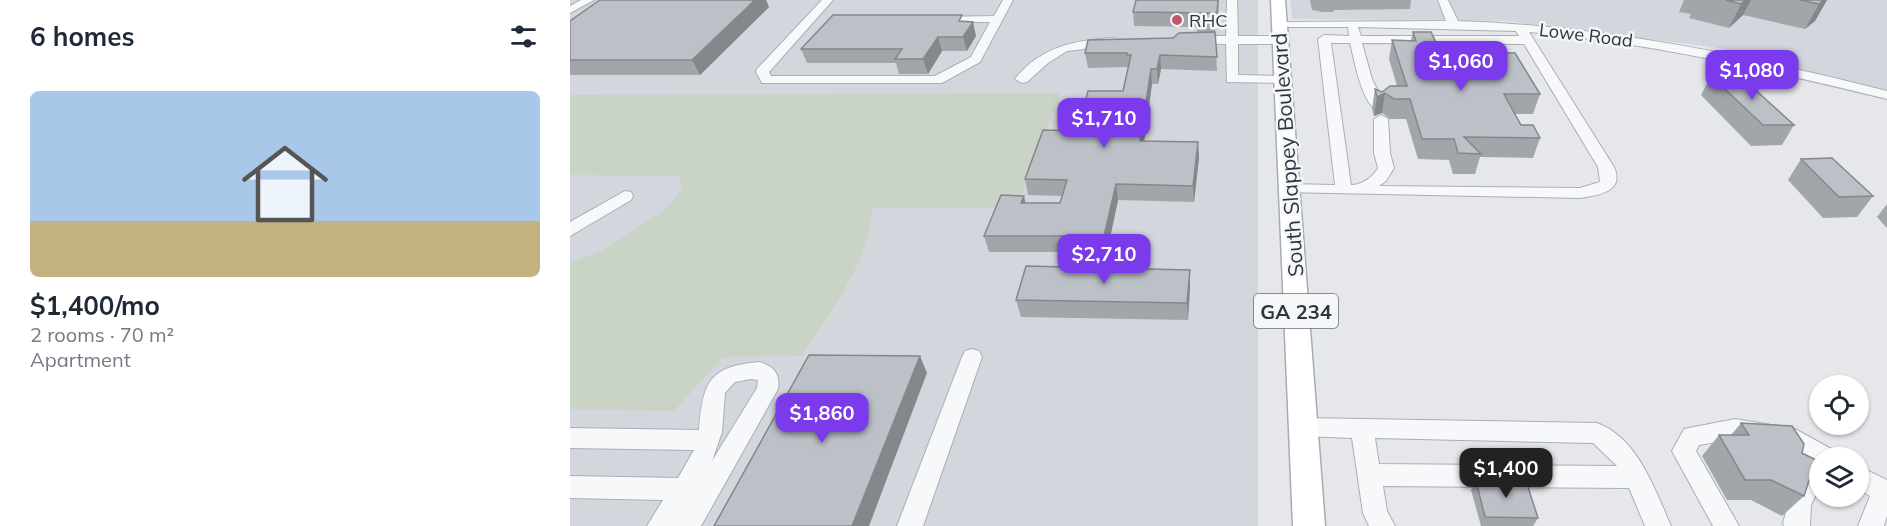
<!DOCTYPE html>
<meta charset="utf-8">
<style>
body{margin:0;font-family:Mulish,sans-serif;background:#f2f2f3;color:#1f2937;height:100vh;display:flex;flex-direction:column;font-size:22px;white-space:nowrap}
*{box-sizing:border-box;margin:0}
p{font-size:20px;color:#747a83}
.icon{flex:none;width:33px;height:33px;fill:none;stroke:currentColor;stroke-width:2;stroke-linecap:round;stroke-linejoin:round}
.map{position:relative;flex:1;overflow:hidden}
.drawer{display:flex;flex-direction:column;background:#fff;width:570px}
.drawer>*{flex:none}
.tools{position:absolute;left:1239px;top:375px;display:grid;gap:12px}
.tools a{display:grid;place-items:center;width:60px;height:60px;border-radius:50%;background:#fff;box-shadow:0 2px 4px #0004;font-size:30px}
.price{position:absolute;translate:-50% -51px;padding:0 14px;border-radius:12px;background:#7c3aed;color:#fff;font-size:20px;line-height:39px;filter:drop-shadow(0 2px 3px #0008)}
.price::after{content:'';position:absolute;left:50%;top:36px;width:18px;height:14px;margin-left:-9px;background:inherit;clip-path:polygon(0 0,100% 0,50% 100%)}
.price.active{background:#222;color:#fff}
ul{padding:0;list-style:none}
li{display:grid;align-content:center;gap:12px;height:318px;padding:0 30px}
li span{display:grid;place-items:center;height:186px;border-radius:9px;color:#555}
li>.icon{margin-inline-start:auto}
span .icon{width:108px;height:108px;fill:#fffc;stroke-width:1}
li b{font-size:26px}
h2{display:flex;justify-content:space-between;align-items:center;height:72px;padding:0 30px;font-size:26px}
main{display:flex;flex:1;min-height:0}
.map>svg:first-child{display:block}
.built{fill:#d3d6dd}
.green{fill:#cad4c6}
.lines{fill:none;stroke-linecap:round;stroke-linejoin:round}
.minor-casing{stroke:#aaaeb5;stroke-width:2}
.major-casing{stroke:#a5acb6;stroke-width:3}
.minor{fill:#f7f8f9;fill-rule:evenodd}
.major{fill:#fff;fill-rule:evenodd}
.wall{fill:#a2a6ab}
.shaded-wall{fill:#84878b}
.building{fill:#bcc1c7;stroke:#84878b;stroke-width:1.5}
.poi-dot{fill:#c35769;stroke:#f4f6f8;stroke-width:2}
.labels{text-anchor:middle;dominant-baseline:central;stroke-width:5;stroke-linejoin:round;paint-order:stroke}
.far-poi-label{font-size:18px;fill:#2e3542;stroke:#f4f6f8;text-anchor:start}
.far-street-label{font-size:18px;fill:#2e3542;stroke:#f4f6f8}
.shield{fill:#f4f6f8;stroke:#696f79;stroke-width:1.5}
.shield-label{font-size:20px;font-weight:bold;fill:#2e3542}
.street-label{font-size:21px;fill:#2e3542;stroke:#f4f6f8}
</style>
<main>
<section class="drawer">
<h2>6 homes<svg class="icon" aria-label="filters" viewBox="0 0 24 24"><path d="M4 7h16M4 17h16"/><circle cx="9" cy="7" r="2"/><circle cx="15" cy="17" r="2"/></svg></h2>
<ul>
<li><span style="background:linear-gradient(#a9c7e8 70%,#c2b280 0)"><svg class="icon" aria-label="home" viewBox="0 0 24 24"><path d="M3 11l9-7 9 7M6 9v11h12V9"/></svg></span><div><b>$1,400/mo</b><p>2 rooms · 70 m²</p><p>Apartment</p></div></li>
</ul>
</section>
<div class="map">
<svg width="1317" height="526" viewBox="0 0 1317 526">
<rect width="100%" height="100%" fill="#e5e7eb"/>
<path class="built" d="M0,0H688V526H0Z
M720,0H1317V92L1149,48L937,21L722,19Z"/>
<path class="green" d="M491,93L446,208H302C301,259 259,314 232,356L153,357L104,411L0,409V263L30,251L94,211L113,188L109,176L0,175V95Z"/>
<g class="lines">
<g class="minor-casing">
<path id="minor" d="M11,0H24L0,13V6Z
M252,0H263L199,72L201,76H365L401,57L420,22H368L362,19L364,17L424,16L433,0H443L410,62L372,83H192L186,72L187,69Z
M657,0H667L668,36H709L715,40L709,44H668V75L712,76L719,80L717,83L657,82L656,44L617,43V37L621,36H656Z
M868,0H878L888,21C1034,26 1176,55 1317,91V99C1198,70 1081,43 959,32L1044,167C1055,192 1028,195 1010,198L713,192L711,189L719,184L765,185L748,39L754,35L779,36L778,27H708L704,26V22L876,21ZM788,27L946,31L949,36H791ZM761,43H780C784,58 792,106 808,110L815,106L802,79L792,43L954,44L1028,167L1030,182L1010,188L809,186L816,181L824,168L820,153L818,119L811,115L804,119V153L808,168C803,177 792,185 781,185Z
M543,38L549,42L547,45L497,51L478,63L457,82L452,83L445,79C470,47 505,40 543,38Z
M55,191L61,192L63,196L61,200L0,236V222Z
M402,349L409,351L412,357L353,526H327L392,357L395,351Z
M190,362C205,367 210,374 208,389L131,526H77L93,500L0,498V476L108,478L124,450L0,448V428L129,430C133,383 138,366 190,362ZM181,379L188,380L187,388L142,461L152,432L155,393L165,382Z
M733,418L1027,423C1068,438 1085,490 1101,526H1075L1059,488L937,487L930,484L922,487L813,486L817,511L825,526H799L793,513L782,438L733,436L725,434L722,427L725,420ZM805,438L1023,443L1047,466L937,465L930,468L922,465L809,464Z
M1165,419L1225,429L1265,451L1268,458H1250V486L1241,505L1240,526H1214L1213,523L1220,498L1238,459C1204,438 1167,438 1129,445L1126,451L1169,526H1143L1102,451L1114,429Z
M1288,466L1317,480V516L1314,526H1288L1300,496L1288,489Z"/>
</g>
<g class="major-casing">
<path id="major" d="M701,0H715L755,526H723Z"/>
</g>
<use href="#minor" class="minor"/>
<use href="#major" class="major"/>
</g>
<path class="wall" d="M30,0H196L199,7L130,75H0V21Z
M649,0L648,27H645L647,71L591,69L588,84H582L574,141L628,142L629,158L624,202L548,200L537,252H419L414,236L456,203H490L492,196L458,195L455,179L507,131L553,91L558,70V67L518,68L515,53L627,33V27L564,26L563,12Z
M740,0H841L840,9L764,10L763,12H752L742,10Z
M1114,0H1257L1245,21L1235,29L1173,15L1159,28L1119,18L1121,14L1109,12Z
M394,21L406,36L397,51H372L358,74H329L326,63H237L231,49Z
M843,32L868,47L886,53L970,94L963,114H945L951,125L970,138L963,158L910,157L905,174H883L879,160L848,159L836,119H820L812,113L804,116L802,109L805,89L812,92L827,86L819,59L822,40H841Z
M1141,76L1224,125L1212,145L1181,146L1131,95Z
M1231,159L1303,196L1287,217L1253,218L1218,180Z
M1317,204V228L1307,217Z
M620,287L618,320L451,317L446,300Z
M1171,423L1232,453L1234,496L1212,516L1181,500H1157L1132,456L1149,435H1161Z
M906,481H926L968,518L963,526H911L901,490Z"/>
<path class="shaded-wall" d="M185,0H196L199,7L130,75L122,60Z
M1175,0H1181L1173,15L1159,28L1171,4Z
M1254,0H1257L1245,21L1235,29L1249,4Z
M403,22L406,36L397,51L393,37Z
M368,37L372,51L358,74L353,59Z
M590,55L591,69L588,84L587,69Z
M581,69L582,84L572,157L570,141Z
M815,93L812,113L804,116L807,97Z
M628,142L629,158L624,202L623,186Z
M546,184L548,200L537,252L534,236Z
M454,196L458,212L451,203Z
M620,270V287L618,320L617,303Z
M350,356L357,373L299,526H282Z"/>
<path class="building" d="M30,0H185L122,60H0V21Z
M566,0H648L647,13H644L645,21H626L639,13L563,12Z
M1156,0H1175L1171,4Z
M1230,0H1254L1249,4Z
M263,15H392L389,21L403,22L393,37H368L353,59H325L332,49H231Z
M645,32L647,57L590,55L587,69H581L570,141L628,142L623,186L546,184L534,236H414L431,195L454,196L451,203H490L497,180L455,179L473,130L507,131L518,91H553L561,55H557V53H515L518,40L603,38L609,33Z
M843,32H861L868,47H883L886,53H945L970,94H934L951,125H963L970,138L894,137L911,154L888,153L884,139H852L840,99H824L815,93L807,97L805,89L812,92L820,86H837L822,40L846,41Z
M1169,75L1224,125H1193L1141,76Z
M1262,158L1303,196L1269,197L1231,159Z
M456,266L620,270L617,303L446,300Z
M239,355L350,356L282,526H144Z
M1171,423L1222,426L1234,444L1232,453L1246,460L1234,496L1201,480H1175L1149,435H1179Z
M935,477L956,481L968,518L915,517L906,481H926Z"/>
<circle class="poi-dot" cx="607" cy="20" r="6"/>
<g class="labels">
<g class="far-poi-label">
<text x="619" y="20">RHC</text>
</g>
<g class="far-street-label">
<text transform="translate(1016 35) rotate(7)">Lowe Road</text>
</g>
<rect class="shield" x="684" y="294" width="84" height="34" rx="4.5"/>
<g class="shield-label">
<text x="726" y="311">GA 234</text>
</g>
<g class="street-label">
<text transform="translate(717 155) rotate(-94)">South Slappey Boulevard</text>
</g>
</g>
</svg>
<div class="tools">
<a><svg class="icon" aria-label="locate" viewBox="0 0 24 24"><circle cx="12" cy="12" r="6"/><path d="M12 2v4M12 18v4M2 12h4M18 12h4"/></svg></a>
<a><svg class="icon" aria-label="layers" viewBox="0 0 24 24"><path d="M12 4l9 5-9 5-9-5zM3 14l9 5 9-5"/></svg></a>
</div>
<b class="price" style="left:891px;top:92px">$1,060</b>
<b class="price" style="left:1182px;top:101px">$1,080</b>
<b class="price" style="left:534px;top:149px">$1,710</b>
<b class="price" style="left:534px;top:285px">$2,710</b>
<b class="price" style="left:252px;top:444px">$1,860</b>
<b class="price active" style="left:936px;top:499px">$1,400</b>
</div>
</main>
